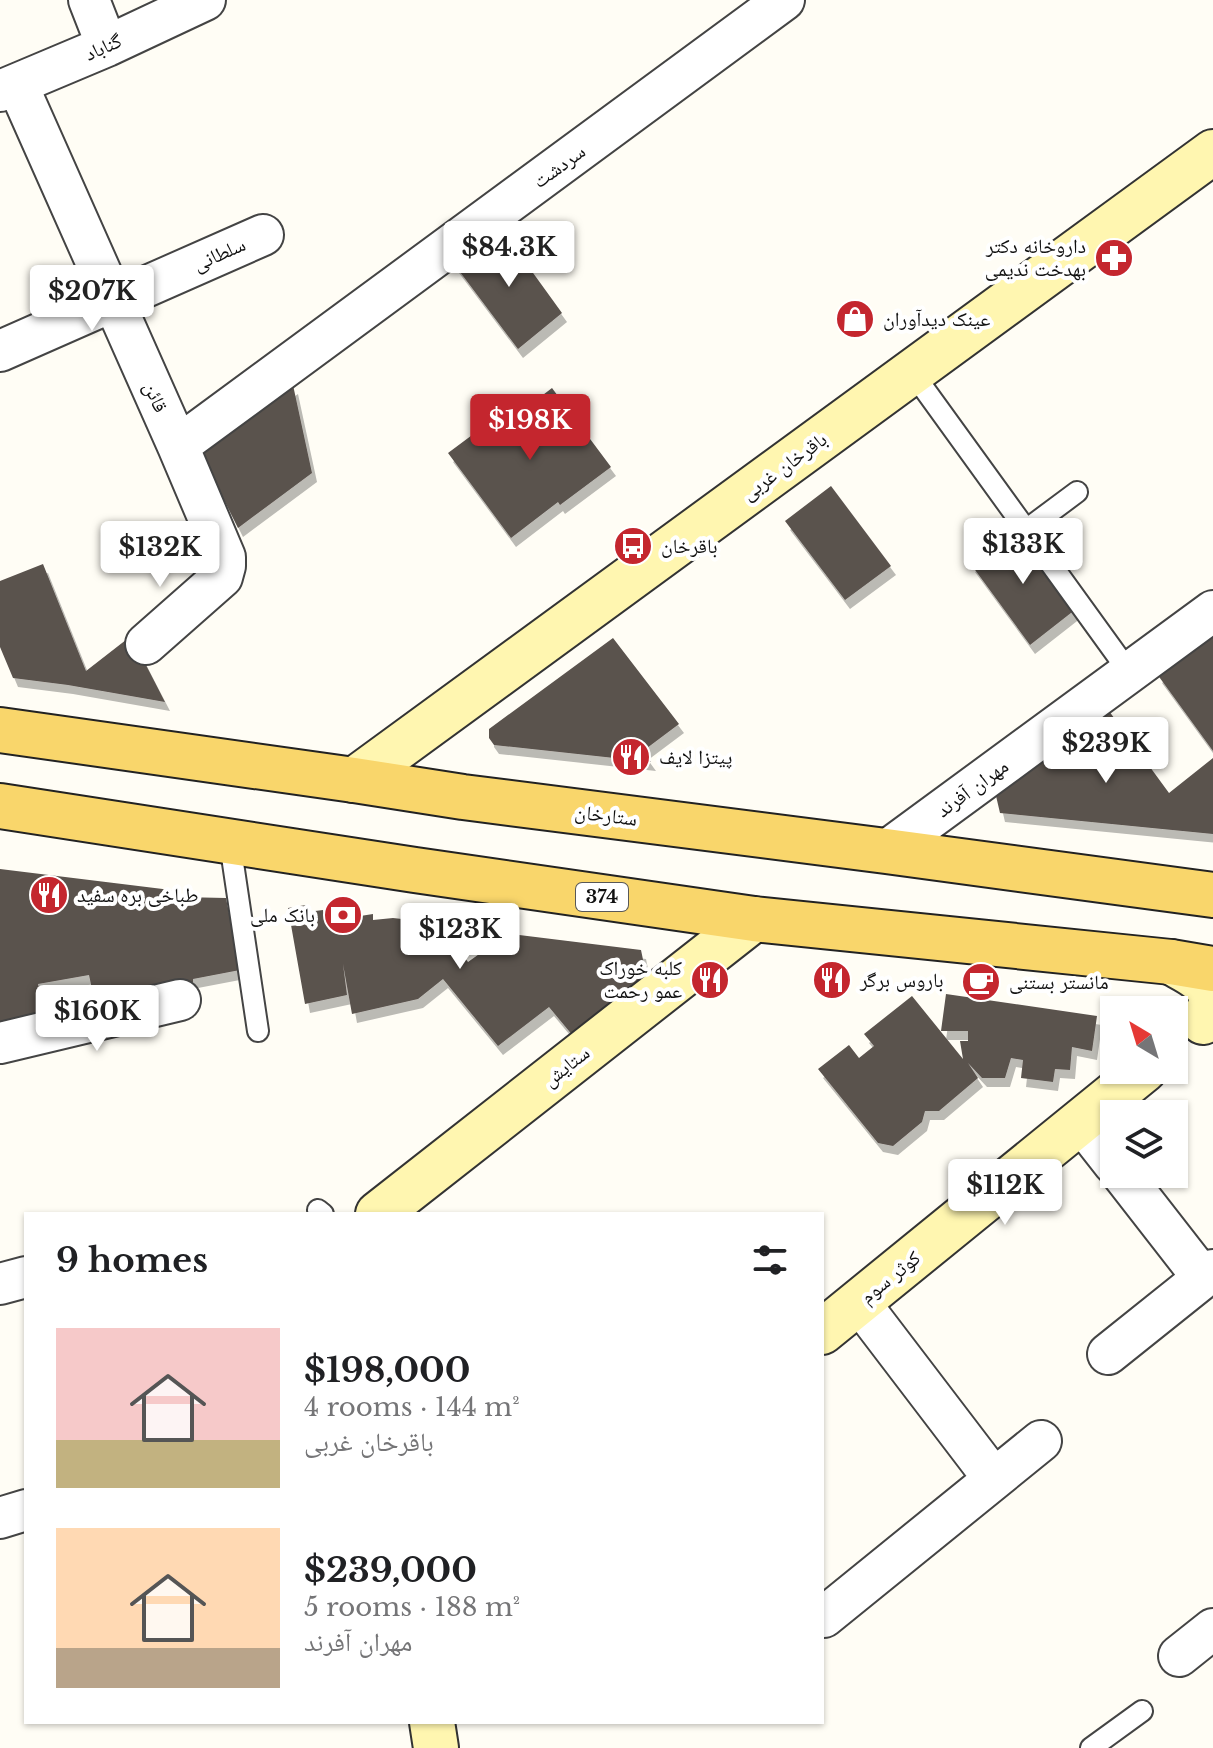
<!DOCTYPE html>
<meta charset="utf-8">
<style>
body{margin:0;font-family:"Libre Baskerville","Noto Naskh Arabic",serif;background:#f6f6f6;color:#202124;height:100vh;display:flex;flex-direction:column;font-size:30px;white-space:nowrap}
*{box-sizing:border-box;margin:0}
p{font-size:26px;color:#757577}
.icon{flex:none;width:44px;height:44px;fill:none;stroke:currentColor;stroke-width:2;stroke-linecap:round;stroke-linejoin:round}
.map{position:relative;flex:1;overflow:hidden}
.sheet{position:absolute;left:24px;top:1212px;width:800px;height:512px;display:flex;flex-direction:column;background:#fff;border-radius:0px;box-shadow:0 2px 6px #0004}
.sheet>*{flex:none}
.needle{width:52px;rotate:322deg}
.buttons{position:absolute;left:1100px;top:996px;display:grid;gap:16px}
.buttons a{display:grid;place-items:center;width:88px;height:88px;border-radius:0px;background:#fff;box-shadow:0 2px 6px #0004;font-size:40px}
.price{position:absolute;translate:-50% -68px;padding:0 18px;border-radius:8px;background:#fff;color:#222;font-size:26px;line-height:52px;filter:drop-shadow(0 2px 4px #0008)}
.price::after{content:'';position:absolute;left:50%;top:48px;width:24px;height:18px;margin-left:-12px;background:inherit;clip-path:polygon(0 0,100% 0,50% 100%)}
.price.active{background:#c4262e;color:#fff}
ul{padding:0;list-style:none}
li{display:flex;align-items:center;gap:24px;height:200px;padding:0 32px}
li span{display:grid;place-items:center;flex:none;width:224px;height:160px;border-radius:0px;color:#555}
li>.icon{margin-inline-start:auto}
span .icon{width:96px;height:96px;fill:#fffc;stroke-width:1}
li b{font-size:34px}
h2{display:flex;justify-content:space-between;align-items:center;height:96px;padding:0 32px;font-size:34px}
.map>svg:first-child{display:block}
.building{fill:#5a524d;filter:url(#shadow)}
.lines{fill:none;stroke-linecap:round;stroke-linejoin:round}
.lane-casing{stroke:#444;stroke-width:24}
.street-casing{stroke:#444;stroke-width:44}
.secondary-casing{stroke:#333;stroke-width:48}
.primary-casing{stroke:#222;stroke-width:48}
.lane{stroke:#fff;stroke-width:20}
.street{stroke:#fff;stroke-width:40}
.secondary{stroke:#fff6b0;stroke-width:44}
.primary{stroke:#f9d66b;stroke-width:44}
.labels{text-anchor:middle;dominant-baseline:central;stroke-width:8;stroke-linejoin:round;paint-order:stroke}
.shield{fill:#fff;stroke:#585858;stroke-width:2}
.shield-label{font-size:18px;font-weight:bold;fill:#111}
.street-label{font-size:20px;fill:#111;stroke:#fff}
.poi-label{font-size:20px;fill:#111;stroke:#fff;text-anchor:start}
</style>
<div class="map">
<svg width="1213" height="1748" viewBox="0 0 1213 1748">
<defs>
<filter id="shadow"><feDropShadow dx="5" dy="9" stdDeviation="0" flood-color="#0004"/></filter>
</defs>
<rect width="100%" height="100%" fill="#fffdf5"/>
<path class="building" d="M502,230L562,313L518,349L454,264Z
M293,385L312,473L238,528L202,456L204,446Z
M552,388L611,467L560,505L558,502L511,538L448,453L495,418L501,427Z
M831,486L891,566L845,600L785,521Z
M1017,528L1076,609L1030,645L970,563Z
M43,564L86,671L131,636L165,702L68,685L13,678L0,647V581Z
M1213,637V751L1157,674L1205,639L1207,642Z
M613,638L679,724L643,751L651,762L494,745L489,738V729Z
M1109,711L1169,793L1213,758V834L1000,813L993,783Z
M0,869L179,891L180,897L226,898L240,970L193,979V982L146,996L96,1008L89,975L38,984L45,1019L2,1030L0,1022Z
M306,905L307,912L323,910L324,915L334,913L336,916L353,913L354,917L373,914V920L393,918L438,923L468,962L489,947L504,939L503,933L641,950L647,979L574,1037L549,1007L498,1046L443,979L418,999L352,1014L343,964L347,995L305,1004L288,908Z
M946,994L1097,1016L1092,1051L1072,1047L1070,1070L1055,1069L1053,1082L1021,1078L1023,1060L1011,1058L1005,1078H982L968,1063L978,1078L939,1111H925L922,1122L893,1146L878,1143L818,1069L849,1045L859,1058L874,1046L864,1034L912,996L963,1059L960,1041H968V1031H941Z"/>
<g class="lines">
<g class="lane-casing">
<path id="lane" d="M912,372L1129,672
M1026,530L1077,492
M230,843L258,1031
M318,1210L323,1214
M1091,1748L1142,1711"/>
</g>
<g class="street-casing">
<path id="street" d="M89,0L107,46
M17,84L178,446L225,557V566L222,577L146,644
M0,91L107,46L205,0
M0,351L263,235
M178,446L784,0
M886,851L1213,611
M0,1043L180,1000
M1081,1122L1114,1164
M1122,1174L1203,1278
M0,1284L26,1277
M859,1302L994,1479
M1108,1354L1213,1270
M0,1518L26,1510
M824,1617L1041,1441
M1179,1656L1213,1629"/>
</g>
<g class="secondary-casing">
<path id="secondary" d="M354,780L1213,152
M1171,962C1186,971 1213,981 1211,1003C1210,1009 1205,1016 1203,1022
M378,1214L754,919
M822,1332L1144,1070
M432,1722L436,1748"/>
</g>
<g class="primary-casing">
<path id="primary" d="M0,730L354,780L463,797L886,851L1213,895
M0,806L415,870L754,919L1171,962L1213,969"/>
</g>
<use href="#lane" class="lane"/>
<use href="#street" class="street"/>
<use href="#secondary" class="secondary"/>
<use href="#primary" class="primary"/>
</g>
<defs>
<g id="pharmacy-disc" transform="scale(2)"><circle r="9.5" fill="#c4262e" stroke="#fff"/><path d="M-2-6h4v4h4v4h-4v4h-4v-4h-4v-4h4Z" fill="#fff"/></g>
<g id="shop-disc" transform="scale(2)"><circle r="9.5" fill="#c4262e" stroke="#fff"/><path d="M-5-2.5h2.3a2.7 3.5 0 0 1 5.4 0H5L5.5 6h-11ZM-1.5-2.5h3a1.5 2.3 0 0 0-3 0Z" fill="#fff"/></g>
<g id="bus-disc" transform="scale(2)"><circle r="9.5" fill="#c4262e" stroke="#fff"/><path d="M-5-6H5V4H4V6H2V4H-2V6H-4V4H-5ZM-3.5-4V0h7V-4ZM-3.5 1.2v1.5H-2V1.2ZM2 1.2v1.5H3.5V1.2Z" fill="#fff"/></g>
<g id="restaurant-disc" transform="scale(2)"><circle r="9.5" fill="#c4262e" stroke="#fff"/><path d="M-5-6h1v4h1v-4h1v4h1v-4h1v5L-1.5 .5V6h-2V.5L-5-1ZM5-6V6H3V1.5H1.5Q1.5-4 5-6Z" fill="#fff"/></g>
<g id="bank-disc" transform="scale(2)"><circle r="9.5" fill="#c4262e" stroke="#fff"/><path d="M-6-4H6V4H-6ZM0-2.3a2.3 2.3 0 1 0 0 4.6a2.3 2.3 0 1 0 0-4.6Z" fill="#fff"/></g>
<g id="cafe-disc" transform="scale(2)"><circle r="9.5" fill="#c4262e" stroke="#fff"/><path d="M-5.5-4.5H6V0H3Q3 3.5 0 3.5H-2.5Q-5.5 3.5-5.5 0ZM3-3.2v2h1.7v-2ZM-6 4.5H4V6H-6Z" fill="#fff"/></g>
</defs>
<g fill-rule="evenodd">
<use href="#pharmacy-disc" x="1114" y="258"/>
<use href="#shop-disc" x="855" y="319"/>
<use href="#bus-disc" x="633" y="546"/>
<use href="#restaurant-disc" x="631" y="757"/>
<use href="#restaurant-disc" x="49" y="895"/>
<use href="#bank-disc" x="343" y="915"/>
<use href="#restaurant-disc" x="710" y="980"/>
<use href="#restaurant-disc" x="832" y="980"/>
<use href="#cafe-disc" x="981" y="982"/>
</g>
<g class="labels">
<rect class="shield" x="576" y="883" width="52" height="28" rx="6"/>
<g class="shield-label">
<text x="602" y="897">374</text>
</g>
<g class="street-label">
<text transform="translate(103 47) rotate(-24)">گناباد</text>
<text transform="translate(559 166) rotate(-36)">سردشت</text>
<text transform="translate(219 254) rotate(-24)">سلطانی</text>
<text transform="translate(156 397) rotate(66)">قائن</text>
<text transform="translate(784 466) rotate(-36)">باقرخان غربی</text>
<text transform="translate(972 788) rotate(-36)">مهران آفرند</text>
<text transform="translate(606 815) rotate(7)">ستارخان</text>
<text transform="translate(566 1066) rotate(-38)">ستایش</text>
<text transform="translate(890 1277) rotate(-39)">کوثر سوم</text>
</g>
<g class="poi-label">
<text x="1086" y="246" text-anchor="end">داروخانه دکتر<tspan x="1086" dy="23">بهدخت ندیمی</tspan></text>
<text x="883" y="319">عینک دیدآوران</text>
<text x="661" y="546">باقرخان</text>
<text x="659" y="757">پیتزا لایف</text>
<text x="77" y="895">طباخی بره سفید</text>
<text x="315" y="915" text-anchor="end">بانک ملی</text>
<text x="682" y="968" text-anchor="end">کلبه خوراک<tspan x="682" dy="23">عمو رحمت</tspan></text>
<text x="860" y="980">باروس برگر</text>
<text x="1009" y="982">مانستر بستنی</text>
</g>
</g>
</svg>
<div class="buttons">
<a><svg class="needle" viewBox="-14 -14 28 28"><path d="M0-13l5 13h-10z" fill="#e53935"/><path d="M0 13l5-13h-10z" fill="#757577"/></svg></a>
<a><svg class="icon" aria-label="layers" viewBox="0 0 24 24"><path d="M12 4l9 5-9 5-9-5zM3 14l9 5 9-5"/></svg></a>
</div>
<b class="price" style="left:509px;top:289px">$84.3K</b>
<b class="price" style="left:92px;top:333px">$207K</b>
<b class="price active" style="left:530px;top:462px">$198K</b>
<b class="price" style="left:1023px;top:586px">$133K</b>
<b class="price" style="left:160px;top:589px">$132K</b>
<b class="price" style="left:1106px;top:785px">$239K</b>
<b class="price" style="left:460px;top:971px">$123K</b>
<b class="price" style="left:97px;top:1053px">$160K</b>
<b class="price" style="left:1005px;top:1227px">$112K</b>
<section class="sheet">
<h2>9 homes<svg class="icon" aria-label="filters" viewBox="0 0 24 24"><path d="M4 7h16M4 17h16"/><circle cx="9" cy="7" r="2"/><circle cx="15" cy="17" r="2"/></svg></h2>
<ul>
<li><span style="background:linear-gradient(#f6c9c9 70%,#c2b280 0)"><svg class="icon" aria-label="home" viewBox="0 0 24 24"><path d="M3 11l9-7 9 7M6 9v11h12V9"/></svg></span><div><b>$198,000</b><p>4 rooms · 144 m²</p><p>باقرخان غربی</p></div></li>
<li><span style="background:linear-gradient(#ffd9b3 75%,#b9a48a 0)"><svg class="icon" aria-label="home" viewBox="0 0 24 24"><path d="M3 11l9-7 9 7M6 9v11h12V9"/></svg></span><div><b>$239,000</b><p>5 rooms · 188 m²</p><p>مهران آفرند</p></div></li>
</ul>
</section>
</div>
